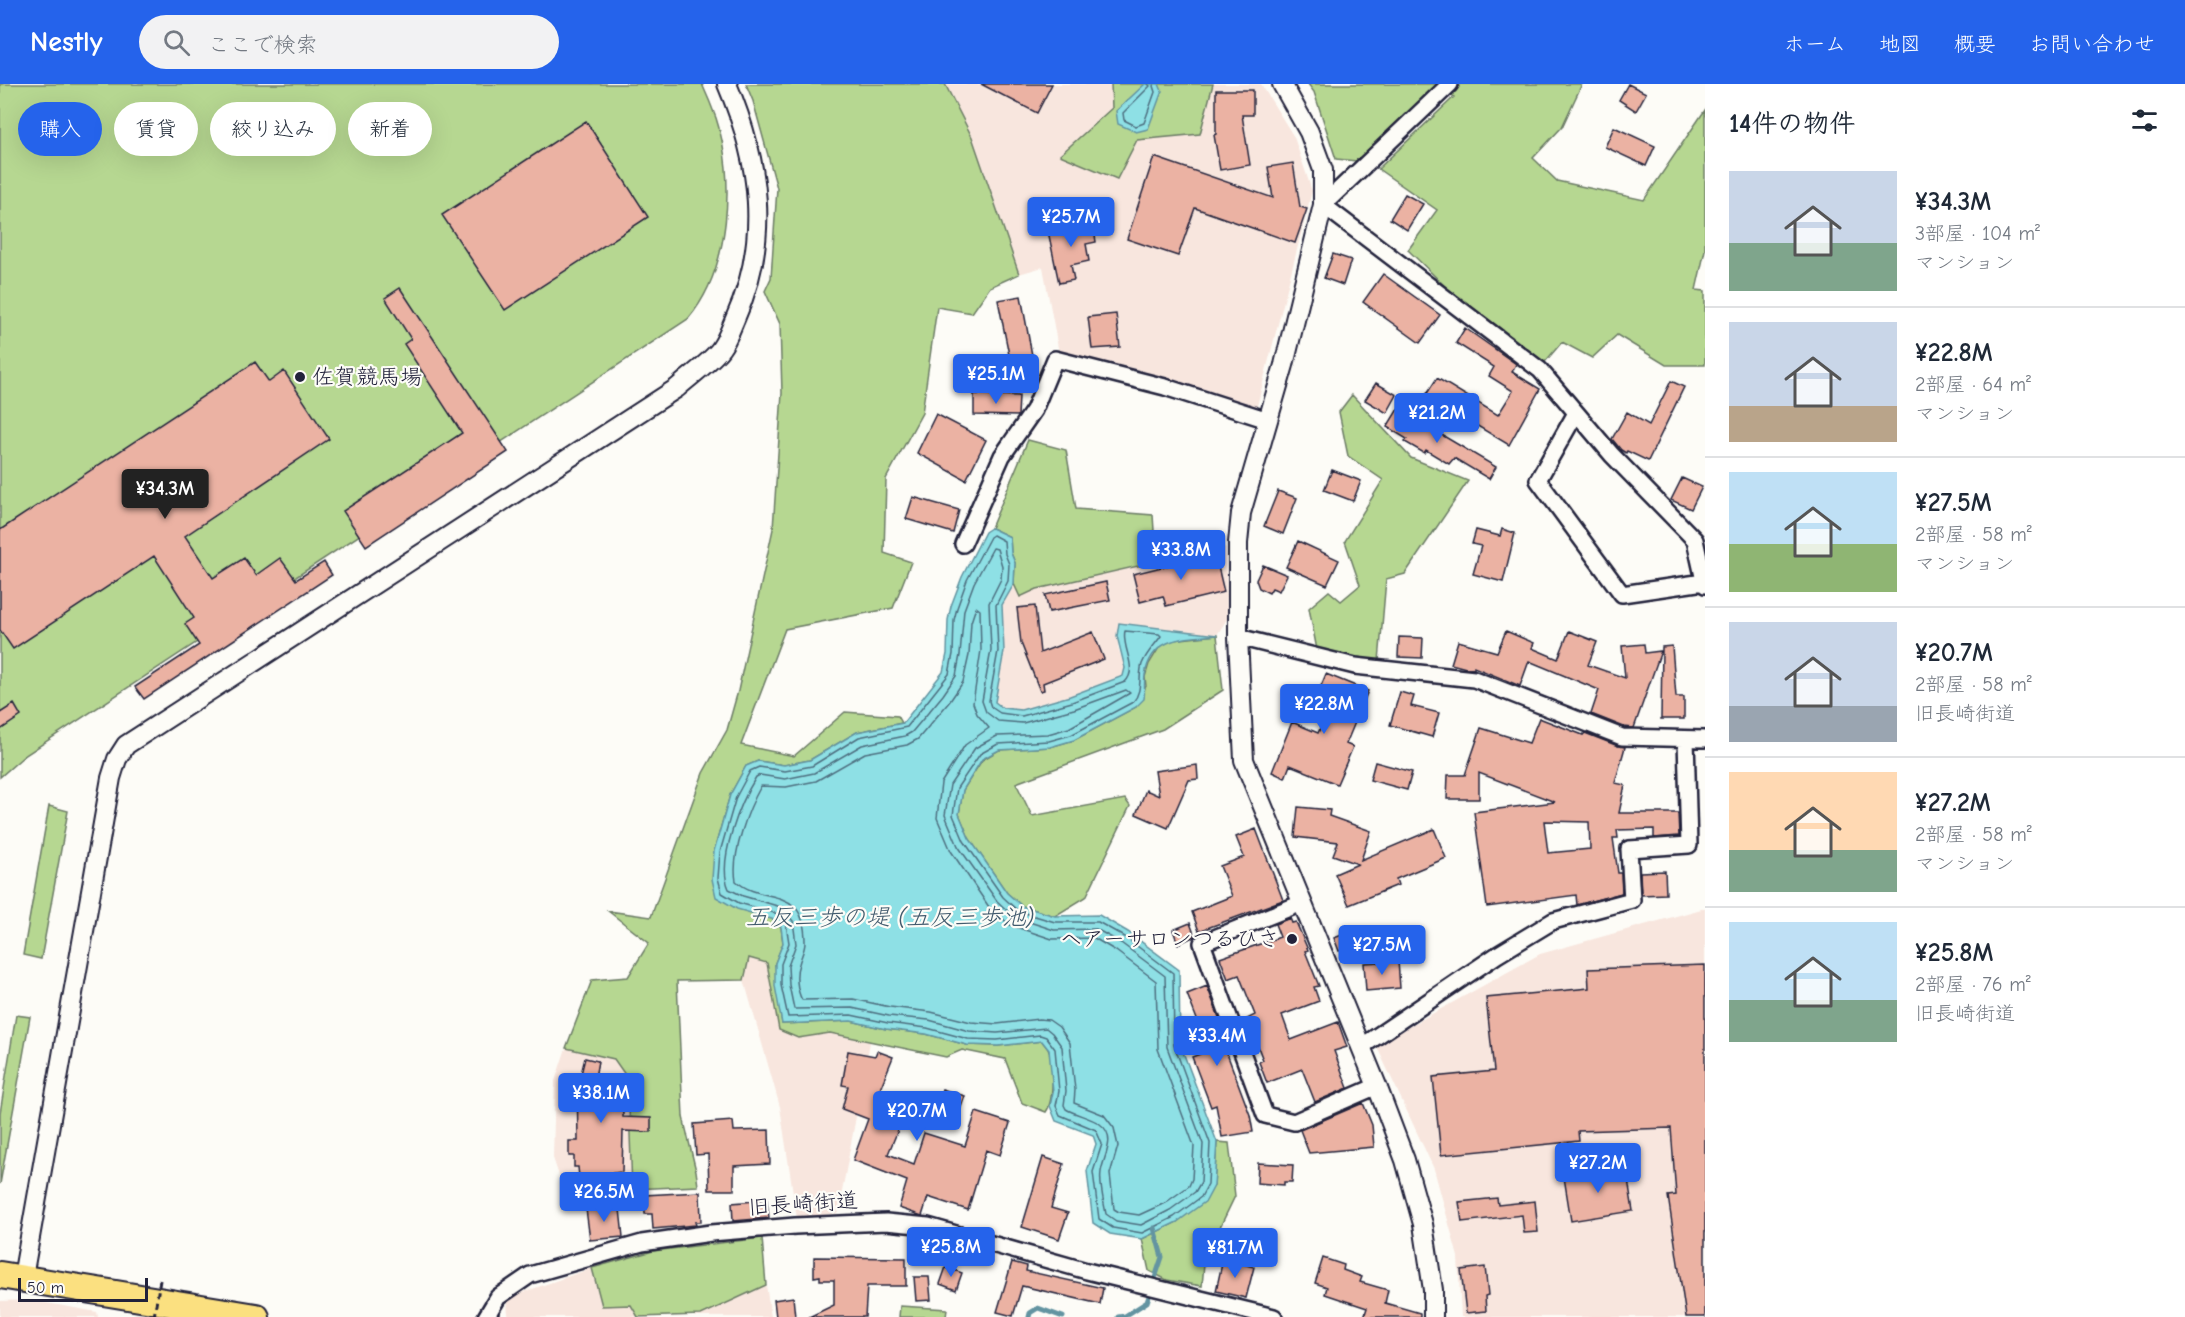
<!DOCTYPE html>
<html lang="ja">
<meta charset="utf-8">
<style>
body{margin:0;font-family:"Comic Neue","Klee One",sans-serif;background:#f2f2f3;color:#1f2937;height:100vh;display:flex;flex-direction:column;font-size:22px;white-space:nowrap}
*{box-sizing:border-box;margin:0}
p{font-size:20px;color:#747a83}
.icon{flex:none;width:33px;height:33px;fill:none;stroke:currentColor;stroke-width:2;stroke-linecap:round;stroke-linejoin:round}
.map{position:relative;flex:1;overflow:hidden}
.sheet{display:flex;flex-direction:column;background:#fff;width:480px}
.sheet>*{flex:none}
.hud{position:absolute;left:18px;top:18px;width:570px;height:54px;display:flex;gap:12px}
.scale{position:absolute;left:18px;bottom:15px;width:130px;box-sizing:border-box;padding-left:6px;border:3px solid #22223b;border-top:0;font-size:16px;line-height:21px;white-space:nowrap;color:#22223b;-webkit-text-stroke:4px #fdfcf7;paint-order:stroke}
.price{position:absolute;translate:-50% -51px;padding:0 14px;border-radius:6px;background:#2563eb;color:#fff;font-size:20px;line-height:39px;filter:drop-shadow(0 2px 3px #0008)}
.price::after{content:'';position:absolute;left:50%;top:36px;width:18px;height:14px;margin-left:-9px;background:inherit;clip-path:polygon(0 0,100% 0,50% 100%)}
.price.active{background:#222;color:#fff}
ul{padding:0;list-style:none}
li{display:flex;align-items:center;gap:18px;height:150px;padding:0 24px}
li+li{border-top:2px solid #e0e1e3}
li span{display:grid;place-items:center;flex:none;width:168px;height:120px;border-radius:0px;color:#555}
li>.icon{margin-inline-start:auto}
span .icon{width:72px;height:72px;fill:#fffc;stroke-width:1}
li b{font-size:26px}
h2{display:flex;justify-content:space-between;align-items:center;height:72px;padding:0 24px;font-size:26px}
.chip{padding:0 21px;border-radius:27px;background:#fff;box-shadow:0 6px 24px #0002;font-size:21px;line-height:54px}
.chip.active{background:#2563eb;color:#fff}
header{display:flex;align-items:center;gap:36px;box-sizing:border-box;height:84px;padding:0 30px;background:#2563eb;color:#fff}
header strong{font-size:28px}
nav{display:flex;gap:33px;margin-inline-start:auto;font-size:21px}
.search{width:420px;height:54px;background:#f2f2f3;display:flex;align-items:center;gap:15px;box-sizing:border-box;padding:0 21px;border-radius:33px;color:#747a83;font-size:22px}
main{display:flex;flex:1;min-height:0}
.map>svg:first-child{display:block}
.built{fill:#f8e6de}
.green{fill:#b6d791;stroke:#6c7c66;stroke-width:1.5}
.water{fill:#8ee0e5;stroke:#6394a1;stroke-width:1.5}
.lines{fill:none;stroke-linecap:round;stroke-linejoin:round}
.shore{stroke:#4d6e7f;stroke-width:1.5}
.stream{stroke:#6394a1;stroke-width:5}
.building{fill:#ebb2a3;stroke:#22223b;stroke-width:1.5;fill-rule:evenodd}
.minor-casing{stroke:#22223b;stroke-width:20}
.tertiary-casing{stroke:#22223b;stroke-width:22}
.trunk-casing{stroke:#22223b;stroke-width:30}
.minor{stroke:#fdfcf7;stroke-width:15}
.tertiary{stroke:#fdfcf7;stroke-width:18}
.trunk{stroke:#fbe080;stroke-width:26}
.path-bridge{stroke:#22223b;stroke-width:3;stroke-dasharray:6 4.5;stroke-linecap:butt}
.poi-dot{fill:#22223b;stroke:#fdfcf7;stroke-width:2}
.labels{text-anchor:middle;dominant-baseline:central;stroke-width:4.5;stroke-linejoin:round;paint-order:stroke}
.poi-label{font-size:22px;fill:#22223b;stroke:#fdfcf7;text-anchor:start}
.street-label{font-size:22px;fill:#22223b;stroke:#fdfcf7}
.water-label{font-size:24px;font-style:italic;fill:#425b6e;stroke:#fdfcf7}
</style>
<header>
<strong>Nestly</strong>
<div class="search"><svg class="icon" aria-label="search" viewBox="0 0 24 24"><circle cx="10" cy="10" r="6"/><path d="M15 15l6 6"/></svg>ここで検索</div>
<nav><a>ホーム</a><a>地図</a><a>概要</a><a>お問い合わせ</a></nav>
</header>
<main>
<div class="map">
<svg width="1705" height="1233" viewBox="0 0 1705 1233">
<rect width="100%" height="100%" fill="#fdfcf7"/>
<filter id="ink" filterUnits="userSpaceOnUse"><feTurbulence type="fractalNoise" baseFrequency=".0167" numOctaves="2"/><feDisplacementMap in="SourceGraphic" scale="12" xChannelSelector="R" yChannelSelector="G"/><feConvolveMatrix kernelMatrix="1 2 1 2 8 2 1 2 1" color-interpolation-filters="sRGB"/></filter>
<g filter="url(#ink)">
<path class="built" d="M945,0H1111L1112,24L1061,71L1137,56L1200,50L1213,0H1261L1294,53L1312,107L1256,326L1135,285L1059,269L1043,183L1019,190L972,53Z
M1226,463L1227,535L1217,551L1119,539L1118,563L1125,584L1123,592L1070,612L1021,626L1003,624L995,618L1004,567L1002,521L1014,500L1020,513L1037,505Z
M1705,824V1233H1461L1458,1173L1434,1085L1376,961L1540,870Z
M749,874L767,879L780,946L798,954L830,949L870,958L838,1129L797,1135L780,1023L744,896Z
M566,964L614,975L628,995L632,1105L629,1118L569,1121L553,1074L555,997Z
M592,1184L602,1222L631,1221L638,1233H508L507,1214Z
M766,1201L771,1233H693L701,1231Z
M30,1216L97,1228L98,1233H0V1217Z"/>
<path class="green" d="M0,0H702C707,11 712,23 716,34C736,94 730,186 688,235L24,672L0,693Z
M746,0H945L972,53L1019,190L990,203L972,229L937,223L922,329L886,395L884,469L911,478L893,524L785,545L741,661L794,672L845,628L898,632L902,639L857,648L810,676L784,681L758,677L746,682L730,711L714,767L781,843L783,859L775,879L782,940L851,937L886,945L926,950L967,961L998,962L1042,957C1044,960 1046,962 1048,965C1054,977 1054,1017 1046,1028L1022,1019L1005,975L962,966L946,973L830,949L798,954L779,946L767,879L749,874L744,896L677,897L683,1033L696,1087L698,1102L632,1105L628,995L614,975L566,964L592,896L628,893L649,859L608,827L651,833L703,689L727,646L738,607L773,445L782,309L780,240L765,207L771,194L777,104L753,17Z
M1111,0H1213L1200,50L1137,56L1117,95L1060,71L1112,24Z
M1308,0H1440L1357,77L1336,75L1314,8Z
M1441,0H1582L1562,43L1533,74L1557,97L1644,116L1705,26V166L1696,206L1705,207V281H1666L1617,251L1592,274L1562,258L1545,278L1450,207L1408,166L1437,126L1378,85L1454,13Z
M1352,311L1411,374L1468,397L1405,490L1386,495L1379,577L1317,566L1309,524L1329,507L1341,517L1360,501L1345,457L1383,396L1348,372L1339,328Z
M1028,356L1066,366L1076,425L1153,431L1156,478L1037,505L1020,513L1014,500L1015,479L1011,469L1010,453L991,444Z
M1217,551L1223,606L1163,645L1016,699L1032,732L1125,715L1130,722L1086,813L1055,832L1022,822L1007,809L969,754L959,730L963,706L982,676L999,666L1050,663L1074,656L1136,623L1146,602L1145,593L1149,580L1160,562L1172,556Z
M49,722L68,727L41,875L23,871Z
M16,931L30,933L0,1100V1029Z
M1217,1058L1229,1059L1235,1112L1220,1143L1206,1158L1202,1202L1167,1196L1149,1187L1142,1155L1177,1138L1214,1102Z
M762,1154L766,1201L701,1231L638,1233L631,1221L602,1222L592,1184L653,1167Z
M900,1222L947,1225L946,1233H899Z"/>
<path class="water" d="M1145,0H1159L1162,7L1148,45L1136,48L1118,40L1116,27Z
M991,444L1010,453L1011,469L1015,479L1014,500L1002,521L1004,567L995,618L1003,624L1021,626L1070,612L1123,592L1125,584L1117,552L1119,539L1217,551C1186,554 1152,551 1145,591C1144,599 1145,607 1144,615L1136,623L1074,656L1050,663L999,666L982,675L963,706L959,730L969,754L1007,809L1022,822L1055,832L1099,831L1128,848L1179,886L1180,960L1217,1058L1214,1102L1206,1117L1177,1138L1142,1155L1110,1150L1093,1139L1087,1087L1096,1060L1093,1051L1056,1037L1050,1022L1053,1008L1049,966L1042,957L998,962L967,961L926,950L886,945L851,937L782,940L775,902V879L783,859L781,843L775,836L737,825L716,813L712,795L714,767L730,711L746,682L758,677L784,681L810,676L857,648L903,639L943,588L947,570L948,536L951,522L962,493L985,448Z"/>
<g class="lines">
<path class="shore" d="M1148,0L1150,2L1123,29L1124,36L1136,42L1144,39L1155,8L1153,2L1154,0
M993,451L1004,457L1005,470L1009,480L1008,497L996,521L998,567L989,617L991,623L1000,629L1022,632L1072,618L1125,598C1139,585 1121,563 1125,547L1159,550L1161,552C1155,561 1147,568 1142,580C1138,593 1143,607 1133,618L1071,651L1049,657L998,660L980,670L957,704L953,731L964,757L1003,813L1018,827L1055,838H1098L1125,853L1173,889L1174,961L1210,1059L1208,1100L1201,1113L1174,1133L1142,1149L1113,1144L1099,1135L1093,1088L1102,1060L1096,1046L1060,1031L1056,1022L1059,1007L1055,965L1046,953L1040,951L997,956L968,955L927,944L888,939L851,931L788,933L781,901V880L789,859L786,840L778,830L739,819L722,809L718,794L720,768L736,713L750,687L759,683L785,687L812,682L859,653L907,643L949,590L953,570L954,536L957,524L967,496L990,453Z
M993,464L997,465L1002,482L1001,495L989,519L991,566L982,617L986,628L998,637L1023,639L1074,625L1126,606L1130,609L1069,644L1048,650L997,652L975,664L950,701L945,731L958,762L997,817L1014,833L1054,846L1096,845L1121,859L1165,892L1167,963L1203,1060L1201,1098L1195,1108L1170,1126L1141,1141L1116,1137L1106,1130C1104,1118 1099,1101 1101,1088C1103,1073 1118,1053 1100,1040C1090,1033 1076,1031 1066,1025L1064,1021L1066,1007L1062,963L1052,949L1046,944L997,949L969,947L929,936L889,932L852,924L794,925L789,901L788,882L796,860L793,837L781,823L743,812L729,805C716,777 741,717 756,693L760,691L785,695L814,689L862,661L905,652L912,648L943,611L956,592L960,571L964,526L974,499Z
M976,523L980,526L981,566L973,619L977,630L989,644L965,661L941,699L937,734L951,767L989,823L1010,841L1052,855L1094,854L1116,867L1156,897L1158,965L1194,1062L1192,1095L1189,1102L1165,1119L1139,1131L1119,1128L1114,1125L1110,1090L1118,1062L1114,1044L1104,1031L1074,1019L1075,1006L1070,959L1059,943L1049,936L1039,935L997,940L971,938L931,928L890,923L853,915L802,916C797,907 795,890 799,880C801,872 805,866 805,858C805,799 764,822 736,797C731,770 748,725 761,702L786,703L816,697L865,669L907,661L918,655L950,617L963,598L969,571L971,538Z"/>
<path class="stream" d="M1029,1233L1030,1229L1038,1224L1063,1233
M1118,1233L1125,1232L1147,1218L1162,1173L1154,1144"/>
</g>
<path class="building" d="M981,0H1052L1037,29Z
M1628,0L1646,9L1636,27L1619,16Z
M1216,6H1253V31H1242L1250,81L1220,86L1214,51L1216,50Z
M586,37L648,133L505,226L442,131Z
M1614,43L1655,62L1646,82L1605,63Z
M1154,73L1273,114L1268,83L1293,79L1300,123L1307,125L1295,159L1195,124L1178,172L1127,155Z
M1405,110L1423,120L1407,146L1390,135Z
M1093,139L1096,158L1086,160L1089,177L1071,181L1074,196L1059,199L1048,147Z
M1333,170L1351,176L1343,201L1324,194Z
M1383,190L1440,231L1420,259L1363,218Z
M400,204L508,368L366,462L343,427L462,349L404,260L411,255L385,214Z
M1021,212L1034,282L1012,286L998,216Z
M1116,230L1120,263L1092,265L1088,233Z
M1465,244L1516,280L1512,288L1540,305L1509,361L1426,311L1437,294L1498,331L1513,307L1489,292L1494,283L1456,259Z
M255,278L269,298L284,287L329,355L185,452L213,494L244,474L256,491L280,474L296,496L324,478L332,491L144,615L135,603L199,561L185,540L194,534L154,472L13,565L0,546V446Z
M1671,297L1684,303L1648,377L1627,367L1626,369L1621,366L1612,355L1627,328L1649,341Z
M1376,299L1397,311L1387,329L1365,316Z
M974,310L1019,312L1018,332L974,331Z
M1398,325L1496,383L1489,395L1454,374L1449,380L1426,366L1424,369L1405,358L1407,355L1387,343Z
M936,330L986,356L966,396L917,369Z
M1332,386L1361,397L1353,417L1324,406Z
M1682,394L1702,403L1691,425L1671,416Z
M1278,407L1297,414L1283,450L1264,442Z
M913,413L959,426L953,449L906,435Z
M1502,445L1515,449L1503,498L1473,490L1481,462L1472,460L1476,446L1500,452Z
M1298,457L1339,476L1327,501L1286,483Z
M1215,470L1224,508L1166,522L1163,512L1140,518L1133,490Z
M1263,481L1287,491L1279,507L1272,504L1269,509L1259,504L1256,496Z
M1106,498L1110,516L1049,528L1045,511Z
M1035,522L1040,569L1093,548L1104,575L1043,599L1044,606L1040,607L1021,559L1017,524Z
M1506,547L1534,559L1532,564L1558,575L1569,547L1597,558L1588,581L1625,594L1622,562L1644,560L1645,569L1661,567L1634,644L1624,643L1591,630L1599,606L1529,577L1520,602L1474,583V585L1466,584L1451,580L1458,557L1497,568Z
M1399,553L1423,554L1422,574L1398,573Z
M1672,562L1676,613H1684V635H1661L1662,563Z
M1326,590L1368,607L1346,660L1353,663L1337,700L1290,681L1285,694L1272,688L1292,638L1318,649L1333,615L1318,609Z
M1400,608L1414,612L1411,622L1439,629L1432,653L1390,641Z
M14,620L21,632L0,646V629Z
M1539,634L1583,651L1585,649L1618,662L1625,663L1615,699L1625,701L1619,729H1678L1679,752L1654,754V745L1617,746L1618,754H1613L1618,789H1621L1622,809L1577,821L1576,811L1487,823L1474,728L1555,718L1479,689V715H1447L1448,691H1465L1481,644L1529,659ZM1544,737L1589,738L1590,765L1548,769Z
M1375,678L1412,688L1407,706L1370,696Z
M1197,681L1198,695L1189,696L1168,744L1136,730L1146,706L1159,712L1155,687Z
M1298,723L1330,726L1329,732L1371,747L1361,776L1434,745L1446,774L1396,795L1398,801L1349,821L1335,790L1358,780L1333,771L1338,758L1295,753Z
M1256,745L1283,816L1199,847L1192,828L1232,812L1220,782L1244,773L1236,753Z
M1665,787L1666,810L1641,811L1640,788Z
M1290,834L1292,839L1296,838L1308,866L1305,867L1319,902L1314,903L1319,917L1282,931L1291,956L1338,938L1347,963L1334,967L1348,1004L1315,1018L1302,985L1267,999L1259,978L1263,976L1247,935L1255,931L1239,891L1228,895L1220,874L1280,853L1275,840Z
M1190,839L1195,852L1178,860L1173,846Z
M1356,846L1361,859L1339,867L1334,854Z
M1398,877L1400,904L1366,907L1364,879Z
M1705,881V1233H1686L1668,1112L1676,1111L1671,1044L1578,1047L1579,1057L1441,1071L1433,993L1494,987L1486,914L1589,904L1588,885Z
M1207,902L1225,949L1220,951L1250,1031L1253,1048L1222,1053L1216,1021L1211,1023L1192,973L1200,970L1188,942L1198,938L1187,910Z
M848,967L875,972L877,967L893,973L876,1015L881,1016L878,1024L903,1034L888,1070L914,1080L924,1049L965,1062L976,1028L1010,1039L1000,1071L986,1066L968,1126L928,1113L922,1132L899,1124L907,1097L853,1076L868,1035L842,1025L848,1002L842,1001Z
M585,974L598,977L595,994L622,993L623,1033L651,1034V1048L623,1047L622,1088L579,1093L578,1083H574V1072H569V1057H578L577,994H580Z
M942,1005L965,1012L959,1029L937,1022Z
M1363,1019L1372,1041L1374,1063L1309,1069L1300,1046Z
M733,1037L734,1047L769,1046L770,1080L734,1082V1106H709L708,1070L696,1071L694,1040Z
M1043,1073L1064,1080L1051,1124L1068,1129L1059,1155L1022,1143Z
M1258,1079L1293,1081L1292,1098H1284V1101L1257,1099Z
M1626,1083L1633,1127L1571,1137L1564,1093Z
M700,1108L701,1138H695L696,1141L653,1145L652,1130H645L644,1111Z
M1497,1114L1498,1121L1535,1117L1538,1148L1524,1149L1522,1131L1462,1138L1459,1118Z
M767,1116L769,1134L733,1137L732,1119Z
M607,1122V1127L620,1125L623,1153L590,1156L586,1125Z
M814,1173L906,1174V1202H867L865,1233H809L834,1221V1196H820V1192L814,1193Z
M1323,1174L1344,1181L1343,1186L1362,1193L1360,1198L1388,1206L1385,1219L1420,1229V1233H1364L1367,1224L1325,1210L1327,1203L1315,1199Z
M1223,1175L1254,1183L1246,1214L1216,1207Z
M1012,1178L1027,1182L1026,1187L1103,1204L1100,1220L1022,1202L1013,1232L997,1228Z
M946,1183L962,1189L956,1206L940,1200Z
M1485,1183L1488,1211L1485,1212L1486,1227L1466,1229L1461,1186Z
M914,1193H929L931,1216L916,1217Z
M793,1213L795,1233H776L774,1216Z"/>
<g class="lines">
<g class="minor-casing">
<path id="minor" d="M1450,0L1323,121L1540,286L1612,371L1695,456L1705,501
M1576,329L1538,396L1622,510L1704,498
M963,460L1002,372L1034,326L1055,275L1165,303L1268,336
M1238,553L1355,582L1474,595L1622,653L1705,655
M1302,819L1202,859L1265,1031L1294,1038L1377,1002
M1361,963L1497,871L1553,837L1632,816L1629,765L1689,761L1686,655
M486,1233L498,1213L530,1191L642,1159L711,1149L795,1142L886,1138L928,1142L1087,1187L1274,1233"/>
</g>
<g class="tertiary-casing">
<path id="tertiary" d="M1282,0L1309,48L1323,86V121L1284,281L1241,429L1238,459V553L1244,676L1377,1002L1405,1076L1423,1140L1433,1206V1233
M23,1193L111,694L117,675L126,661L677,304C689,293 713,276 721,264C727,256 731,244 735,235C771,155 760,78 727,0"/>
</g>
<g class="trunk-casing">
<path id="trunk" d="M0,1191L256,1233"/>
</g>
<use href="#minor" class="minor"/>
<use href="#tertiary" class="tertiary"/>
<use href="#trunk" class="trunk"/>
<path class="path-bridge" d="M154,1233L160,1196"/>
</g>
</g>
<g class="poi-dot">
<circle cx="300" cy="293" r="6"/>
<circle cx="1292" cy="855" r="6"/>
</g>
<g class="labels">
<g class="poi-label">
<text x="312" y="293">佐賀競馬場</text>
<text x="1280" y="855" text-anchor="end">ヘアーサロンつるひさ</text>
</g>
<g class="street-label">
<text transform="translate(803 1120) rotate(-4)">旧長崎街道</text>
</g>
<g class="water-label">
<text x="890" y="833">五反三歩の堤 (五反三歩池)</text>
</g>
</g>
</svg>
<div class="scale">50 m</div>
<b class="price" style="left:1071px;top:164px">¥25.7M</b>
<b class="price" style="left:996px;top:321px">¥25.1M</b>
<b class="price" style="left:1437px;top:360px">¥21.2M</b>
<b class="price active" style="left:165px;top:436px">¥34.3M</b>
<b class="price" style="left:1181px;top:497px">¥33.8M</b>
<b class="price" style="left:1324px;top:651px">¥22.8M</b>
<b class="price" style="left:1382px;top:892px">¥27.5M</b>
<b class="price" style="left:1217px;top:983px">¥33.4M</b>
<b class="price" style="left:601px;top:1040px">¥38.1M</b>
<b class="price" style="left:917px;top:1058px">¥20.7M</b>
<b class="price" style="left:1598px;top:1110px">¥27.2M</b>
<b class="price" style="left:604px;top:1139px">¥26.5M</b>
<b class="price" style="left:951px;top:1194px">¥25.8M</b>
<b class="price" style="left:1235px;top:1195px">¥81.7M</b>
<div class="hud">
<a class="chip active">購入</a>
<a class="chip">賃貸</a>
<a class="chip">絞り込み</a>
<a class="chip">新着</a>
</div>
</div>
<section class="sheet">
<h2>14件の物件<svg class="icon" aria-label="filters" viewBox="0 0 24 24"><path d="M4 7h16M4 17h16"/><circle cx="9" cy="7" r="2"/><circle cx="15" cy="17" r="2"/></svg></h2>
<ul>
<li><span style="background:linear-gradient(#c9d6e8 60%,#7fa58c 0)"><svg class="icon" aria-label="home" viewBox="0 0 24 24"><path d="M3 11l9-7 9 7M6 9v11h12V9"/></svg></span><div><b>¥34.3M</b><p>3部屋 · 104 m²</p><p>マンション</p></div></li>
<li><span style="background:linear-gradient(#c9d6e8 70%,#b9a48a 0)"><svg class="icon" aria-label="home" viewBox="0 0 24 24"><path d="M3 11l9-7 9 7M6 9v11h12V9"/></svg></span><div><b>¥22.8M</b><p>2部屋 · 64 m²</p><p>マンション</p></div></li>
<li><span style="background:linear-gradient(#bfe0f5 60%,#8fb573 0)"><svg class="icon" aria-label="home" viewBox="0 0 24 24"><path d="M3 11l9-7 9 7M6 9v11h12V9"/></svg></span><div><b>¥27.5M</b><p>2部屋 · 58 m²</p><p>マンション</p></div></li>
<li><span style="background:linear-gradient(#c9d6e8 70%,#9aa5b1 0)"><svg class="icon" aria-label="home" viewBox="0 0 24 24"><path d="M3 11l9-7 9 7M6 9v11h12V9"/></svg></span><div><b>¥20.7M</b><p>2部屋 · 58 m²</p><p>旧長崎街道</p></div></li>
<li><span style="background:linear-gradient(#ffd9b3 65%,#7fa58c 0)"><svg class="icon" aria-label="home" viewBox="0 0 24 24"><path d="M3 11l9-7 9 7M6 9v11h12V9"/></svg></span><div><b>¥27.2M</b><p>2部屋 · 58 m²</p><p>マンション</p></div></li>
<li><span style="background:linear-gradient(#bfe0f5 65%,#7fa58c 0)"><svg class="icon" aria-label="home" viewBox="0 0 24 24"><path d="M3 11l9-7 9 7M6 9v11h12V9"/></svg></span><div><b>¥25.8M</b><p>2部屋 · 76 m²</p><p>旧長崎街道</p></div></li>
</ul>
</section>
</main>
